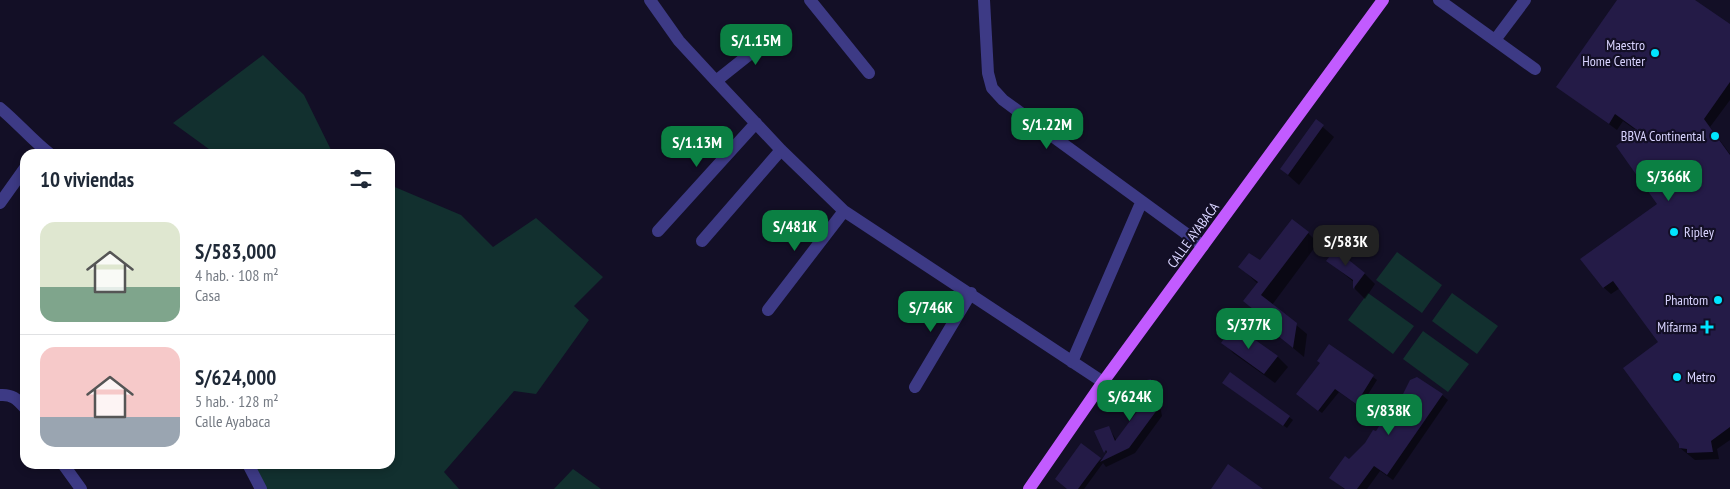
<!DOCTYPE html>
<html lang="es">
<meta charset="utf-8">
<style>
body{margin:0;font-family:"PT Sans Narrow",sans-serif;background:#f2f2f3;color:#1f2937;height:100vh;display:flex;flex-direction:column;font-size:19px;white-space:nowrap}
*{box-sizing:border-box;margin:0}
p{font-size:16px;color:#747a83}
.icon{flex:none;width:28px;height:28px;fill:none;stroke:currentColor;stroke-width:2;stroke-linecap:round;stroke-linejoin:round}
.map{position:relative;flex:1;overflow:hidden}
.panel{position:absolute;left:20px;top:149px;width:375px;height:320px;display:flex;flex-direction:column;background:#fff;border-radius:15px;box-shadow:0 2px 8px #0003}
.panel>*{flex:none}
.price{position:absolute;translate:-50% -42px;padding:0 11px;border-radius:10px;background:#0b8043;color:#fff;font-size:16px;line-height:32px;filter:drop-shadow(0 1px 2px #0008)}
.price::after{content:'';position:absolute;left:50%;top:30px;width:15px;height:11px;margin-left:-8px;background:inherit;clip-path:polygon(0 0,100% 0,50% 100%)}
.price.active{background:#222;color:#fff}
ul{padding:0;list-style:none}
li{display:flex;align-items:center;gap:15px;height:125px;padding:0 20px}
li+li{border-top:1px solid #e0e1e3}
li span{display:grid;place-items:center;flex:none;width:140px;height:100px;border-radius:15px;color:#555}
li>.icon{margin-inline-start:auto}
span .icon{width:60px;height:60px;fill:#fffc;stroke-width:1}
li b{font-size:21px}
h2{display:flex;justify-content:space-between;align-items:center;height:60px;padding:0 20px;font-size:21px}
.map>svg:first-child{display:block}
.green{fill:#12302f}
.shadow{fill:#0007}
.building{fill:#241b47}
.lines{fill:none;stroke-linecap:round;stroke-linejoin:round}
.minor{stroke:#3d3a85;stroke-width:12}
.primary{stroke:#c25bff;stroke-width:12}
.poi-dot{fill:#00e5ff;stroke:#130f26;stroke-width:2}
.labels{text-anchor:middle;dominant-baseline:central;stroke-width:4.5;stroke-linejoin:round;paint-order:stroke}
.poi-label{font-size:14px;fill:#d9d4ff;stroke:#130f26;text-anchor:end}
.street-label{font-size:14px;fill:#d9d4ff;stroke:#130f26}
</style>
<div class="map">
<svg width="1730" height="489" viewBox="0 0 1730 489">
<rect width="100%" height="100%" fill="#130f26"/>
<path class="green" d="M263,55L304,95L333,154H212L213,152L173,123Z
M390,185L461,215L493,247L536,218L603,277L574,306L589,320L536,394L514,391L444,472L459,489H264L252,464H390Z
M1397,252L1442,285L1422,313L1376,280Z
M1368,293L1414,326L1393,354L1348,320Z
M1452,293L1498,326L1477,354L1432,321Z
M1423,331L1469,364L1448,392L1403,359Z
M573,469L601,489H554Z"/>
<path class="shadow" d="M1618,0H1693L1730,26V100L1710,127L1730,154V440L1717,449L1719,459L1695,460L1680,448L1660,342L1620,288L1611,294L1603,287L1658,204L1637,131L1623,121L1617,130L1557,86Z
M1316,121L1334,137L1299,185L1281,169Z
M1308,233L1318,243L1272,305L1307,334L1304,357L1252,314L1255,311L1245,301L1258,284L1240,267L1260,262Z
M1328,261L1364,273L1375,284L1365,299L1355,289V283Z
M1234,327L1278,357L1288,367L1275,383L1233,353L1223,342Z
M1330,346L1377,380L1360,407L1339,392L1322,413L1301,398Z
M1150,381L1156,386L1162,416L1135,453L1106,467L1103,463L1084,489H1068L1107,454L1096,432L1108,427L1117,441L1140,410Z
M1227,386L1289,417L1293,420L1287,428Z
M1442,395L1448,400L1393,480L1380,471L1367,489H1344L1331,478L1377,432L1397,408Z"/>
<path class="building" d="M1617,0H1695L1730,24V82L1704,119L1730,155V427L1711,441L1713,452L1687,453V449L1679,448V444L1623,368L1658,342L1613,281L1603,288L1580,259L1657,204L1616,146L1637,130L1615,114L1609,124L1556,87Z
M1316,119L1324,125L1288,175L1280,169Z
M1292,219L1309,232L1261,295L1297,323L1293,348L1251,314L1254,310L1243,301L1258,282L1238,267L1249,253L1260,260Z
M1335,249L1365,273L1353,289V280L1326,261Z
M1234,325L1278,356L1264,374L1221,343Z
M1329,344L1374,375L1356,404L1335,389L1318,411L1296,394L1320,363L1317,361Z
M1230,372L1290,416L1283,426L1222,383Z
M1417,377L1443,394L1387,475L1374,466L1357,489H1345L1329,478L1345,456L1349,459L1365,443L1373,430L1376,431L1393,404L1397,406L1410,380Z
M1151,379L1157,410L1129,448L1100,462L1107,452L1106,450L1104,453L1094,431L1109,426L1115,441L1139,409L1134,383Z
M1081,443L1101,458L1078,489H1067L1055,479Z
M1228,464L1263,489H1211Z"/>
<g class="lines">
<path class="minor" d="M650,0L679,41L716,81L781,150L844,211L1103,382
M810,0L869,73
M984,0L988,73L992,88L1003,100L1203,246
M1439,0L1535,69
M1495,40L1525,0
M716,81L780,30
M0,108C18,123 32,140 50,154
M0,203L25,168
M658,231L756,123
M702,241L781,150
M768,310L844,211
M1072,362L1141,203
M915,387L971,293
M0,395C12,394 17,399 25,408
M63,464L81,489
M248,464L261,489"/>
<path class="primary" d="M1029,489L1103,382L1383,0"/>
</g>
<g class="poi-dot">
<circle cx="1655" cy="53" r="5"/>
<circle cx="1715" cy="136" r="5"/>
<circle cx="1674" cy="232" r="5"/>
<circle cx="1718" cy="300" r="5"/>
<path d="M1704.5 319.5h5v5h5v5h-5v5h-5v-5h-5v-5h5z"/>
<circle cx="1677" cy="377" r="5"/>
</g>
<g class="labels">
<g class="poi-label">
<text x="1645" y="45">Maestro<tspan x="1645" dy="16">Home Center</tspan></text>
<text x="1705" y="136">BBVA Continental</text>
<text x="1684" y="232" text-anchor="start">Ripley</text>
<text x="1708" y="300">Phantom</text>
<text x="1697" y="327">Mifarma</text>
<text x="1687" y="377" text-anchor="start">Metro</text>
</g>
<g class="street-label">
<text transform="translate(1193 235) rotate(-54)">CALLE AYABACA</text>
</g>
</g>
</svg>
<b class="price" style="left:756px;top:66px">S/1.15M</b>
<b class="price" style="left:1047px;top:150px">S/1.22M</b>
<b class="price" style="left:697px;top:168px">S/1.13M</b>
<b class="price" style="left:1669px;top:202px">S/366K</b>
<b class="price" style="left:795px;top:252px">S/481K</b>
<b class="price active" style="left:1346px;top:267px">S/583K</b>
<b class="price" style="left:931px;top:333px">S/746K</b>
<b class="price" style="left:1249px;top:350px">S/377K</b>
<b class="price" style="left:1130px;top:422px">S/624K</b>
<b class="price" style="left:1389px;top:436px">S/838K</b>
<section class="panel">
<h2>10 viviendas<svg class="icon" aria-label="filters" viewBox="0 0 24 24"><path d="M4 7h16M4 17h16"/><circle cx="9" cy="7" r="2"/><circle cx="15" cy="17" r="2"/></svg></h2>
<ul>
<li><span style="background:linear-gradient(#dfe7d0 65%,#7fa58c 0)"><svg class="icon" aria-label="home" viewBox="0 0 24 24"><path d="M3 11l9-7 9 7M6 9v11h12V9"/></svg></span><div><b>S/583,000</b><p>4 hab. · 108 m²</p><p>Casa</p></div></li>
<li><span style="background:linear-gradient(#f6c9c9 70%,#9aa5b1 0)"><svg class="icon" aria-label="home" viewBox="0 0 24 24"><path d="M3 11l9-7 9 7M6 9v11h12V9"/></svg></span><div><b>S/624,000</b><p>5 hab. · 128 m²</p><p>Calle Ayabaca</p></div></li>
</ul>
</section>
</div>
